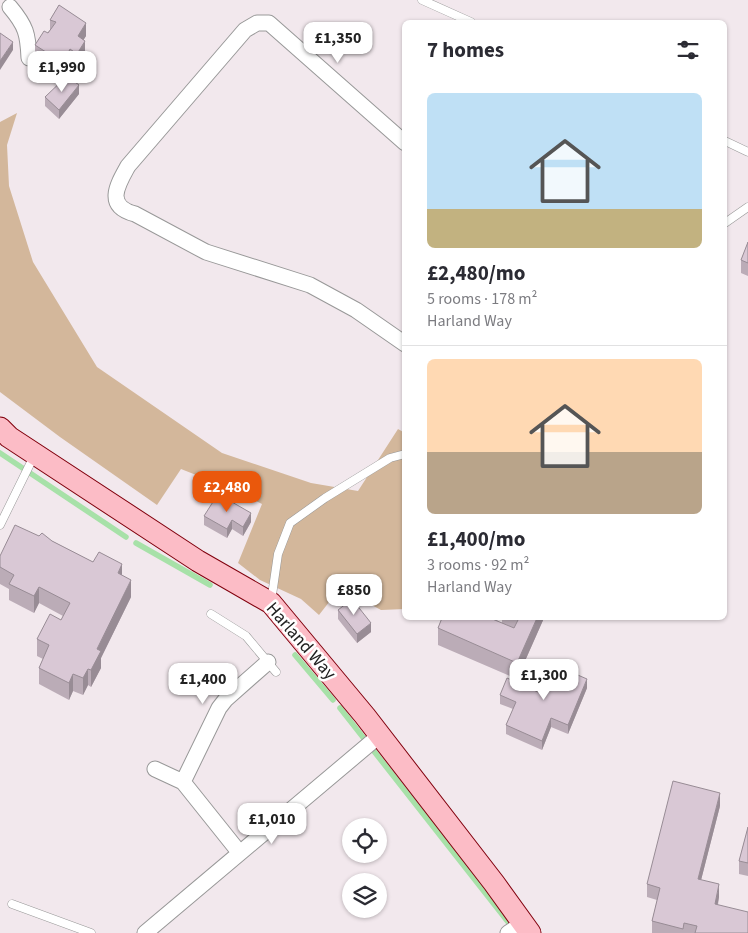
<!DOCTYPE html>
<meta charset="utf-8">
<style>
body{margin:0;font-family:"Source Sans 3",sans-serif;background:#f2f2f3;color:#2b2b33;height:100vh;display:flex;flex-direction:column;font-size:19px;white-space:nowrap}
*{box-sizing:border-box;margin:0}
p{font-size:16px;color:#7c7c81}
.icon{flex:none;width:28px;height:28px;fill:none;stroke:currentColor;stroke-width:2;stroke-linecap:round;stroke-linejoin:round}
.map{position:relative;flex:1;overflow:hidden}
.sheet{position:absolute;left:402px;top:20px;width:325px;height:600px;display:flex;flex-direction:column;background:#fff;border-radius:8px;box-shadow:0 1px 4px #0004}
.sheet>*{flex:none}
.buttons{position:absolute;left:342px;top:818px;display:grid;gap:10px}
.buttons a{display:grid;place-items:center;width:45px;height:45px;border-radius:50%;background:#fff;box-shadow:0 1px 4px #0004;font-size:25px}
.price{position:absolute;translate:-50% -42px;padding:0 11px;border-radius:10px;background:#fff;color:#222;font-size:16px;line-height:32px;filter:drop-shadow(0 1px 2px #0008)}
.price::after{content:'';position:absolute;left:50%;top:30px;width:15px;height:11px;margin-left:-8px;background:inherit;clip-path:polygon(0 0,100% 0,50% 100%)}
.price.selected{background:#ea580c;color:#fff}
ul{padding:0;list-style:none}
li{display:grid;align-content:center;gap:10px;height:265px;padding:0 25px}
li+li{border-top:1px solid #e1e1e2}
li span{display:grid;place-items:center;height:155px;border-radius:8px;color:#555}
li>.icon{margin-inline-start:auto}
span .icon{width:90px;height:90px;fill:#fffc;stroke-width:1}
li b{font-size:21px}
h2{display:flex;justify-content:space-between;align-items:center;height:60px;padding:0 25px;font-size:21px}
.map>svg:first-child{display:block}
.forest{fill:#d3b79b}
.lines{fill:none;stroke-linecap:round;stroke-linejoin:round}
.stream{stroke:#a7e1a8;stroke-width:5.5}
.lane-casing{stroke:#989898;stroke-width:9}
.street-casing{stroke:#989898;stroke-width:17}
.secondary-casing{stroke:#81000d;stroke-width:23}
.lane{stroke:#fff;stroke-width:8}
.street{stroke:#fff;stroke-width:15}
.secondary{stroke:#fcbcc6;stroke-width:21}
.wall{fill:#bbacb7}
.shaded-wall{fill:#988c95}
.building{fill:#d9c8d5;stroke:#988c95}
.labels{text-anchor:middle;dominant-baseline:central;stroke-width:5;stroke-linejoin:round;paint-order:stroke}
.street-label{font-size:18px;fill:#212121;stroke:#fff}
</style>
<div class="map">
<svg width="748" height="933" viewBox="0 0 748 933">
<rect width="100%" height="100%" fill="#f2e8ed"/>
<path class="forest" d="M17,113L7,145L9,186L33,262L97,367L222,453L311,483L358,491L398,429L405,433V478L403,481L405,483V609L381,610L340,588L319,615L301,599L260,580L238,563L262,504L229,488L181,469L157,505L60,437L0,392V122Z"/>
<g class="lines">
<path class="stream" d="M0,453L126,537
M136,543L210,585
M295,655L333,700
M340,708L512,927"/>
<g class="lane-casing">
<path id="lane" d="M422,0L471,22
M725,141L748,152
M725,223L748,207
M0,525L34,456
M271,602L278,554L290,523L325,498L390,458L405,454
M211,614L246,636L276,672
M12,904L91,933"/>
</g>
<g class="street-casing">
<path id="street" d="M10,7C26,26 28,34 29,58
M405,143L269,23H257L245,30L128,166C118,184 104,206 135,214L206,252L310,285L356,310L405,344
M155,769L183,782L239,852
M183,782L219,708L226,699L268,662
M145,933L380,735
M508,933L523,923"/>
</g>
<g class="secondary-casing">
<path id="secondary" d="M0,428L9,437L198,561L271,603L365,716L494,883L530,933"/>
</g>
<use href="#lane" class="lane"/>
<use href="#street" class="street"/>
<use href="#secondary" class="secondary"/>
</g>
<path class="wall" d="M59,5L86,36L83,40L85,54L77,67L70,62L63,76L35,58V45L50,30V20Z
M79,94L59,119L45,106V97Z
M748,242V276L741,273V260Z
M204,516L251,522L243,536L232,529L227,538L204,525Z
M39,536L52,541L93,562L122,575L131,597L101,658V668L91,687L88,685L83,695L73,691L69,700L39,684V668L43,659L37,656V639L61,620L63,616L39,603L34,613L9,600V589L0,584V556Z
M338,610L371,632L357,643L338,619Z
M442,618H499L497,621L502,623V618H544L517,679L438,645V628Z
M587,688L568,734L551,727L542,750L506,734V725L513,709L500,704V695Z
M720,806L701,880L719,897L718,905L748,933H652V921L657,900L647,897V884Z
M748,827V876L739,874V861Z"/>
<path class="shaded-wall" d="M86,23V36L78,49V36Z
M85,41V54L77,67V54Z
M13,42V50L0,70V61Z
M70,49V62L63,76V63Z
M79,85V94L59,119V110Z
M251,513V522L243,536V527Z
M232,520V529L227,538V529Z
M122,564V580L118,573Z
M131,580V597L101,658V668L91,687V670L97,649Z
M39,587V603L34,613V596Z
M537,618H544L517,679V663Z
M371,623V632L357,643V634Z
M88,669V685L83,695V678Z
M73,674V691L69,700V683Z
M587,679V688L568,734V725Z
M551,718V727L542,750V741Z
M720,793V806L698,892V879Z
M719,884V897L715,917V904Z"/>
<path class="building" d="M59,5L86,23L78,36L85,41L77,54L70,49L63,63L35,45L44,31L48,33L56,22L50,20Z
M0,33L13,42L0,61Z
M67,76L79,85L59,110L45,97Z
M748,242V263L741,260Z
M218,494L251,513L243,527L232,520L227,529L204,516Z
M15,525L39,536L42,533L52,541L93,562L99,552L122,564L118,573L131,580L97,649L101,651L91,670L88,669L83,678L73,674L69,683L39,668L49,645L37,639L50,614L61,620L70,603L39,587L34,596L9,584L14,575L0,567V556Z
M352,599L371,623L357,634L338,610Z
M442,618H490L514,628L519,618H537L517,663L438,628Z
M550,663L587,679L568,725L551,718L542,741L506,725L516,702L500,695L507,678L538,692Z
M673,781L720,793L698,879L719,884L715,904L748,912V933H695L697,926L684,923L683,929L652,921L660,888L647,884Z
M748,827V863L739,861Z"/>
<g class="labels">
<g class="street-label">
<text transform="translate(301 641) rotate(49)">Harland Way</text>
</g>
</g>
</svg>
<div class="buttons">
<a><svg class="icon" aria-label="locate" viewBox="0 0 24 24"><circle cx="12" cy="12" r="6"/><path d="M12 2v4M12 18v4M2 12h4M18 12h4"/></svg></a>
<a><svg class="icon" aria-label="layers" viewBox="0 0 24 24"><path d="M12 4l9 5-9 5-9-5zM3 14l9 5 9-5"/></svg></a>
</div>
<b class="price" style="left:338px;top:64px">£1,350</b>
<b class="price" style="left:62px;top:93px">£1,990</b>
<b class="price selected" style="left:227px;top:513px">£2,480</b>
<b class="price" style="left:354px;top:616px">£850</b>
<b class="price" style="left:544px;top:701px">£1,300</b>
<b class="price" style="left:203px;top:705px">£1,400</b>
<b class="price" style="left:272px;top:845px">£1,010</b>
<section class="sheet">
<h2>7 homes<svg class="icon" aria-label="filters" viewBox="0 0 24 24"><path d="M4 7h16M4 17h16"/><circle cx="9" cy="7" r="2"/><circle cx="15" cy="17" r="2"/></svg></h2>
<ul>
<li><span style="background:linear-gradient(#bfe0f5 75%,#c2b280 0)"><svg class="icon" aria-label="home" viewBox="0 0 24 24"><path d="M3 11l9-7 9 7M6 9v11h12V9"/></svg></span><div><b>£2,480/mo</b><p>5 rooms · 178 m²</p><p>Harland Way</p></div></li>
<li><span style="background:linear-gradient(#ffd9b3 60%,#b9a48a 0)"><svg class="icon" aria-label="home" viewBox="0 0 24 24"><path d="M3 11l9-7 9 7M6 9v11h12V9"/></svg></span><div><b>£1,400/mo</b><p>3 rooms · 92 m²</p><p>Harland Way</p></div></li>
</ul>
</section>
</div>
